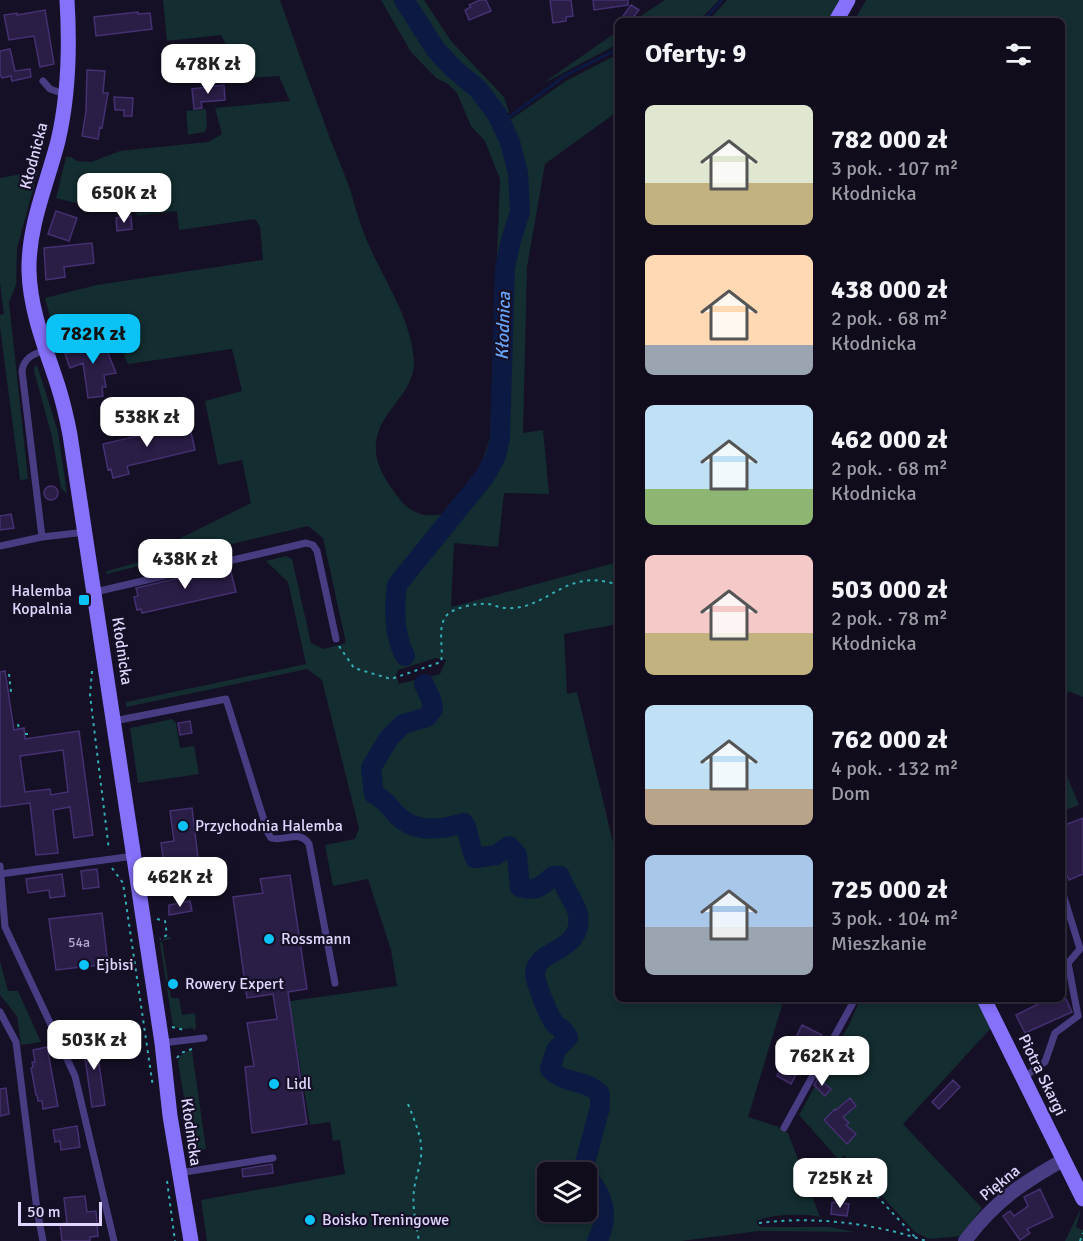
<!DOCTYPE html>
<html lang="pl">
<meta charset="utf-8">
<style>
body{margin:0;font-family:Signika,sans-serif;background:#191525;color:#f1f3f6;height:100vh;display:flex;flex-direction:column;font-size:22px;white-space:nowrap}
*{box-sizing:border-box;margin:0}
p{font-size:20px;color:#9c9ba3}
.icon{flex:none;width:33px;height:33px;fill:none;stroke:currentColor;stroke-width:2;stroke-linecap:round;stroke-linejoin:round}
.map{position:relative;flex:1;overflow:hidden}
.details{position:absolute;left:615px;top:18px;width:450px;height:984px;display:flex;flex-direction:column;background:#100c1c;border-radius:9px;box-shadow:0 3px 9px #0003,0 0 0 2px #302c3b}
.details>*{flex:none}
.controls{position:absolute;left:537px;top:1162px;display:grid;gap:12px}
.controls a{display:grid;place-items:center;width:60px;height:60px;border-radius:9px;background:#100c1c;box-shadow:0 3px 9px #0003,0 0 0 2px #302c3b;font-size:30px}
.scale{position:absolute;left:18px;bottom:15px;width:84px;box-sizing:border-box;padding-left:6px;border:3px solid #e0d6fd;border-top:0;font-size:16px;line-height:21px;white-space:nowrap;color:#e0d6fd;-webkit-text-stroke:4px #161026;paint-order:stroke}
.price{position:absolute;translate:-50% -51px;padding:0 14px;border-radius:12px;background:#fff;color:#222;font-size:20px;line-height:39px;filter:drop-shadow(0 2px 3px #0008)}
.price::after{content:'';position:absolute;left:50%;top:36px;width:18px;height:14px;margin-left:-9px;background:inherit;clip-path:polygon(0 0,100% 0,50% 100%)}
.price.on{background:#0ac2f6;color:#111}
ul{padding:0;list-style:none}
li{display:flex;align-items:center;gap:18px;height:150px;padding:0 30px}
li span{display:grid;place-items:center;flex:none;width:168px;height:120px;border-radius:9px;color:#555}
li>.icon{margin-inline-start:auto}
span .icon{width:72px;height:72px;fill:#fffc;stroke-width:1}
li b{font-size:26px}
h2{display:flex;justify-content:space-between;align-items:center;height:72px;padding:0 30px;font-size:26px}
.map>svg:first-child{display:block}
.green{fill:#132d30;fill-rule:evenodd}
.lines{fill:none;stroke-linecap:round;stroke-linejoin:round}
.stream{stroke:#0c1a43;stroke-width:3}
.river{stroke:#0c1a43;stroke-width:20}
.building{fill:#2a1d46;stroke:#453071;stroke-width:1.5;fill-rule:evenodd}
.path{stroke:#34acb4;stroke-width:2;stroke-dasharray:3 4.5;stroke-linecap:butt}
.lane{stroke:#483d83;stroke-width:7}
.street{stroke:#483d83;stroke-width:14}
.secondary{stroke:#8571fa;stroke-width:15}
.poi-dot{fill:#0ac2f6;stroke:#161026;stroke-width:2}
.labels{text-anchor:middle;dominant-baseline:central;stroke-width:4.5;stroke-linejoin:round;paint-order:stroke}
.number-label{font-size:14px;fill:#b2a8cf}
.street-label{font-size:16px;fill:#e0d6fd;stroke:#161026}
.poi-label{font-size:16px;fill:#e0d6fd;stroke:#161026;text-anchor:start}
.water-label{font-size:18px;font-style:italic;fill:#69a5f9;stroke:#161026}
</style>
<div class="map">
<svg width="1083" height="1241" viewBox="0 0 1083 1241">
<rect width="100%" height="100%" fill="#161026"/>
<path class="green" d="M163,0H280C294,39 307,78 322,116C330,141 341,164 350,189C354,202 357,215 362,228C378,273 409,310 414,359C415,369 411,380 406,389C400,398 393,406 387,415C366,446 377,470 398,497C409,512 423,518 442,514C468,491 480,472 490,438L500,179L485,141L471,126L457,93L448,84L436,78L411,52L381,0H424L451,41L504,97L509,112L498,123L501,130L510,120L566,81L618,54V111L545,164L527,267L523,433L543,430L549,494L504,493L498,547L454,543L451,607L618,562V624L564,634L567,694L577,692L615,851H618V999H784L748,1117L779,1127L788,1133L820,1217C808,1213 765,1214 756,1222L760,1227H829L855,1232L759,1231L681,1241H207L201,1200L345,1174L340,1140L333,1141L330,1122L310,1125L290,1006L284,1002L397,986L391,950L368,879L333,886L325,845L355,839L359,828L322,680L307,669L126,707V702L306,664L288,582L266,561L286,556L292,559L311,643L324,649L346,643L323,538L308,526L106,574L107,571L150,559L149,554L251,503L242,460L218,465L205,401L242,391L232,349L128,364L110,325L58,346L45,298L97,285L263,260L260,227L255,219L179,230L177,211L137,216L133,194L76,203L56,198L66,157H71L77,161L91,162L120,151L208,142L222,134L215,108L290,101L279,76L245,78L221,35L167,41ZM436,658L446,660L440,674L399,684L396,675L398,670ZM548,1173H586V1212H548Z
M665,0H719L699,21H633Z
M727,0H842L830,21H708Z
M866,0H1083V697L1068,691L1062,724V21H854Z
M618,31V44L542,84Z
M206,109L207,125L205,132L188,135L186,111Z
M38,171L17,248L16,285L9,302L28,479L20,480L0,327V315L4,314L0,282V178Z
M37,365L58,432L67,494L61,488L52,437L34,371V367Z
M172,719L176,723L180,748L194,746L199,774L138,783L130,728Z
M1062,764L1079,805L1062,811Z
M170,937L171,939L162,941L171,998H179L182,1015L195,1013L196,1027L194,1031L193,1028L182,1029L173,1027L160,943L165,938Z
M0,961L8,991H18L41,1042L21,1045L17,1016L0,995Z
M860,999H977L991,1028L903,1124L982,1208L961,1236L929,1239L915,1232L844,1155L839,1160L799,1115L850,1023Z
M188,1051H192L206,1149L193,1151L178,1062L180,1056Z
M1081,1208L1076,1227L1083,1230V1241H1065Z"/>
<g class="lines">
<path class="stream" d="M703,21L722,0
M501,123L566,75L618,49"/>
<path class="river" d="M404,0L436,50L454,69L478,89L497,114L510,142L518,173L520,212L511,240L505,268L500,438L496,456L485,476L397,585C394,608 394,636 405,656
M424,684L431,699L433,709L427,717L403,724L389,738L371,768L374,794C385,800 387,804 395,813C414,834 439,830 464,823C470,834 469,846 475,858L496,855L509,846L517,855L520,887C536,892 541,887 553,876H560C563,886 577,907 578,914C584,953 536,948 535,973C535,982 549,1017 555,1024C562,1030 563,1028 568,1037L556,1050L550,1069C565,1085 585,1078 600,1094V1107L585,1163V1173
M586,1176C604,1195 610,1217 597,1241"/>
</g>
<path class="building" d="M480,0H486L491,11L469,20L465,10L471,7L469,5Z
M550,0H571L573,16L566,17V21L553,23Z
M593,0H628V5L594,10Z
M631,5L639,10L630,21L623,16Z
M45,10L54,64L40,67L34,36L9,40L4,15L17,13V15Z
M138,12V14L150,13L152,29L96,36L94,17Z
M10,49L15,71L30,69L31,77L12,81L11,76L2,78L0,74V51Z
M87,70L105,71L103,93H108L102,128L100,127L98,139L82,136L86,111Z
M224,85L225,100L201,102L202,108L194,109L192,89Z
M114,97L133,98L132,116H124V110H115Z
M56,211L77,218L69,241L48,234Z
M131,216L132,229L117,231L116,218Z
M92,243L94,263L64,267L65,277L46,280L44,248Z
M101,336L116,373L104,375L106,387H102L103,396L88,398L83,363L70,368L65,354L70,352L69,350Z
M156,400L159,412L129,419L125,401L136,405Z
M189,424L195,450L127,466L129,474L113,478L111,469L108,470L103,444Z
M44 493a7 7 0 1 1 14 0a7 7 0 1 1-14 0Z
M11,514L14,528L0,530V516Z
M222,568L223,570L230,568L236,592L142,613L141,609L137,610L134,597L138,596L136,588Z
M5,671L14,730L24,728L25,739L79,731L93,835L74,838L70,807L53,810L58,853L36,855L30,803L0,807V672ZM63,750L68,792L51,795L50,789L25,792L20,756Z
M190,721L192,733L180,735L178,723Z
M192,808L199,866L165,871L161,843L174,841L170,811Z
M1083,818V874L1069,880L1062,864V826Z
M97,869L99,887L83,889L81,871Z
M62,874L65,896L50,898L49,890L28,893L26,879Z
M290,875L307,989L288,992L307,1124L252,1133L245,1067L254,1066L247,1023L277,1019L273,994L247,998L233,897L263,893L260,879Z
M190,901L192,911L169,915V905Z
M102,913L108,964L56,970L49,919Z
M1048,999H1066L1072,1012L1025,1033L1016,1015Z
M802,1025L822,1035L814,1049L800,1042L789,1063L779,1058L789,1037L795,1039Z
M95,1035L105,1105L92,1107L82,1037Z
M47,1047L58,1106L43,1109L42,1101H38L37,1095H36L31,1068L33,1067L32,1062H35L33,1050Z
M784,1063L798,1071L791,1084L777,1076Z
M818,1078L831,1089L825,1096L814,1085Z
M953,1080L960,1087L939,1109L932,1102Z
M6,1088L9,1114L0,1116V1089Z
M850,1098L856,1106L843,1117L849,1123L846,1125L856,1134L847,1144L824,1120L835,1109L836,1110Z
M77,1126L80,1147L61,1150L60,1141L55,1142L53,1130Z
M272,1164L273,1173L243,1177L242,1169Z
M1040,1189L1053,1217L1027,1229L1030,1233L1020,1240L1003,1216L1010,1211L1014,1216L1028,1206L1024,1197Z
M85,1196L87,1212L96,1211L98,1236L90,1237V1241H62L60,1224L67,1223L64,1198Z
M832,1202L849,1204L847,1216L831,1214Z"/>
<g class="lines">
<path class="path" d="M339,646L354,668L391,679L441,662C444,647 436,625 448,614C456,607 477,603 487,604C493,604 499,608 505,608C549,611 564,566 618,585
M92,671L90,695L109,850
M9,674L11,692
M18,724L19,729
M25,734H29
M112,868L123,883L153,1087
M157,919L165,921L167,935L160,939
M172,1027L184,1030
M177,1058L181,1053L192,1049
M408,1104C413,1117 419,1130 421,1144C423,1161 416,1174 414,1190C412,1207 416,1224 419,1241
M183,1107L192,1161
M846,1163L915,1237
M167,1181L175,1241
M759,1223C814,1216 874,1223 926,1241
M1080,1241L1083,1233"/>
<path class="lane" d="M43,81L50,89L67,95
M46,350C34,354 24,357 22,371L42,537L86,532
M0,546L42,537
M95,592L306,543L313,545L317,551L336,639
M114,721L226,699L268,833L271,838C285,842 299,829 309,844L335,983
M0,866L5,927L75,1076L114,1241
M0,874L134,856
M1062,891L1080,949L1068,963L1062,964
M0,1012L16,1042L37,1210L43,1241
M162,1043L204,1038
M1023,1078L1045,1062L1055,1033L1078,1016L1068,963
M784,1128L855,999
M179,1173L273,1158"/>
<path class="street" d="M965,1241C995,1201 1021,1184 1063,1160"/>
<path class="secondary" d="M67,0C70,48 69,94 58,141C47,184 28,226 29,271C30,311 46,349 58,386C63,402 67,419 70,435L162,1043L170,1116L191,1241
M836,21L848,0
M984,999L1083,1199"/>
</g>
<g class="poi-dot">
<rect x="78" y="594" width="12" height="12" rx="3"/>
<circle cx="183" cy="826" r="6"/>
<circle cx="269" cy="939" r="6"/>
<circle cx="84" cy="965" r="6"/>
<circle cx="173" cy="984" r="6"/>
<circle cx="274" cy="1084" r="6"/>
<circle cx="310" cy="1220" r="6"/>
</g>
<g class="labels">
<g class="number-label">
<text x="79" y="942">54a</text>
</g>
<g class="street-label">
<text transform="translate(34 156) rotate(-75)">Kłodnicka</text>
<text transform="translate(122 651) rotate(82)">Kłodnicka</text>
<text transform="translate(1042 1075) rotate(64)">Piotra Skargi</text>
<text transform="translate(191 1132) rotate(82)">Kłodnicka</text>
<text transform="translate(1000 1183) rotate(-39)">Piękna</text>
</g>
<g class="poi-label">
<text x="72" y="591" text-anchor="end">Halemba<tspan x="72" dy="18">Kopalnia</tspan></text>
<text x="195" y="826">Przychodnia Halemba</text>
<text x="281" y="939">Rossmann</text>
<text x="96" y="965">Ejbisi</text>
<text x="185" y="984">Rowery Expert</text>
<text x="286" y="1084">Lidl</text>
<text x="322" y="1220">Boisko Treningowe</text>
</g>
<g class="water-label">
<text transform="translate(503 326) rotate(-88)">Kłodnica</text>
</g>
</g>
</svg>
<div class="controls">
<a><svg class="icon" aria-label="layers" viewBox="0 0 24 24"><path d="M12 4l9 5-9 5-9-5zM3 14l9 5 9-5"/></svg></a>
</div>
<div class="scale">50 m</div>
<b class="price" style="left:208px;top:95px">478K zł</b>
<b class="price" style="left:124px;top:224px">650K zł</b>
<b class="price on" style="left:93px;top:365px">782K zł</b>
<b class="price" style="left:147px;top:448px">538K zł</b>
<b class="price" style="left:185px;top:590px">438K zł</b>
<b class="price" style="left:180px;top:908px">462K zł</b>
<b class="price" style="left:94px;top:1071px">503K zł</b>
<b class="price" style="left:822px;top:1087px">762K zł</b>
<b class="price" style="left:840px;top:1209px">725K zł</b>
<section class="details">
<h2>Oferty: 9<svg class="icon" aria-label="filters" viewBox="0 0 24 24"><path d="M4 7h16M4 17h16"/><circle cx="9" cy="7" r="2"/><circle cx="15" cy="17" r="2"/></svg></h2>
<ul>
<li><span style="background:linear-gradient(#dfe7d0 65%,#c2b280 0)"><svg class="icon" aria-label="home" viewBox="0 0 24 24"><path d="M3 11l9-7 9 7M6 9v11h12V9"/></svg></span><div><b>782 000 zł</b><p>3 pok. · 107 m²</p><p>Kłodnicka</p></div></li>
<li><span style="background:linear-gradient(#ffd9b3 75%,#9aa5b1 0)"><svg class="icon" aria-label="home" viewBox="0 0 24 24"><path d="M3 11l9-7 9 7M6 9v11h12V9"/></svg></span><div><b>438 000 zł</b><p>2 pok. · 68 m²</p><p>Kłodnicka</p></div></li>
<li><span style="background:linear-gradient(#bfe0f5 70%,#8fb573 0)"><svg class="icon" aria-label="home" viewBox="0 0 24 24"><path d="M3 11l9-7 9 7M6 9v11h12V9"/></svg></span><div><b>462 000 zł</b><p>2 pok. · 68 m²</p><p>Kłodnicka</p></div></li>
<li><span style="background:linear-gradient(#f6c9c9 65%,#c2b280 0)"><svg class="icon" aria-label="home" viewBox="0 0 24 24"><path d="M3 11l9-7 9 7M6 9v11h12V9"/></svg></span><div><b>503 000 zł</b><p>2 pok. · 78 m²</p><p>Kłodnicka</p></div></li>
<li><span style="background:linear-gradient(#bfe0f5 70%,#b9a48a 0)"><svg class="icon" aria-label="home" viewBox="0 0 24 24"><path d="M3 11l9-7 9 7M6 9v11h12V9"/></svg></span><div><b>762 000 zł</b><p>4 pok. · 132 m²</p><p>Dom</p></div></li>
<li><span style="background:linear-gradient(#a9c7e8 60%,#9aa5b1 0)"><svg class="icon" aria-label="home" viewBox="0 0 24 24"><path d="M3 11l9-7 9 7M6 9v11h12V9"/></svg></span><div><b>725 000 zł</b><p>3 pok. · 104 m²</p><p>Mieszkanie</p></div></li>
</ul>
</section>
</div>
